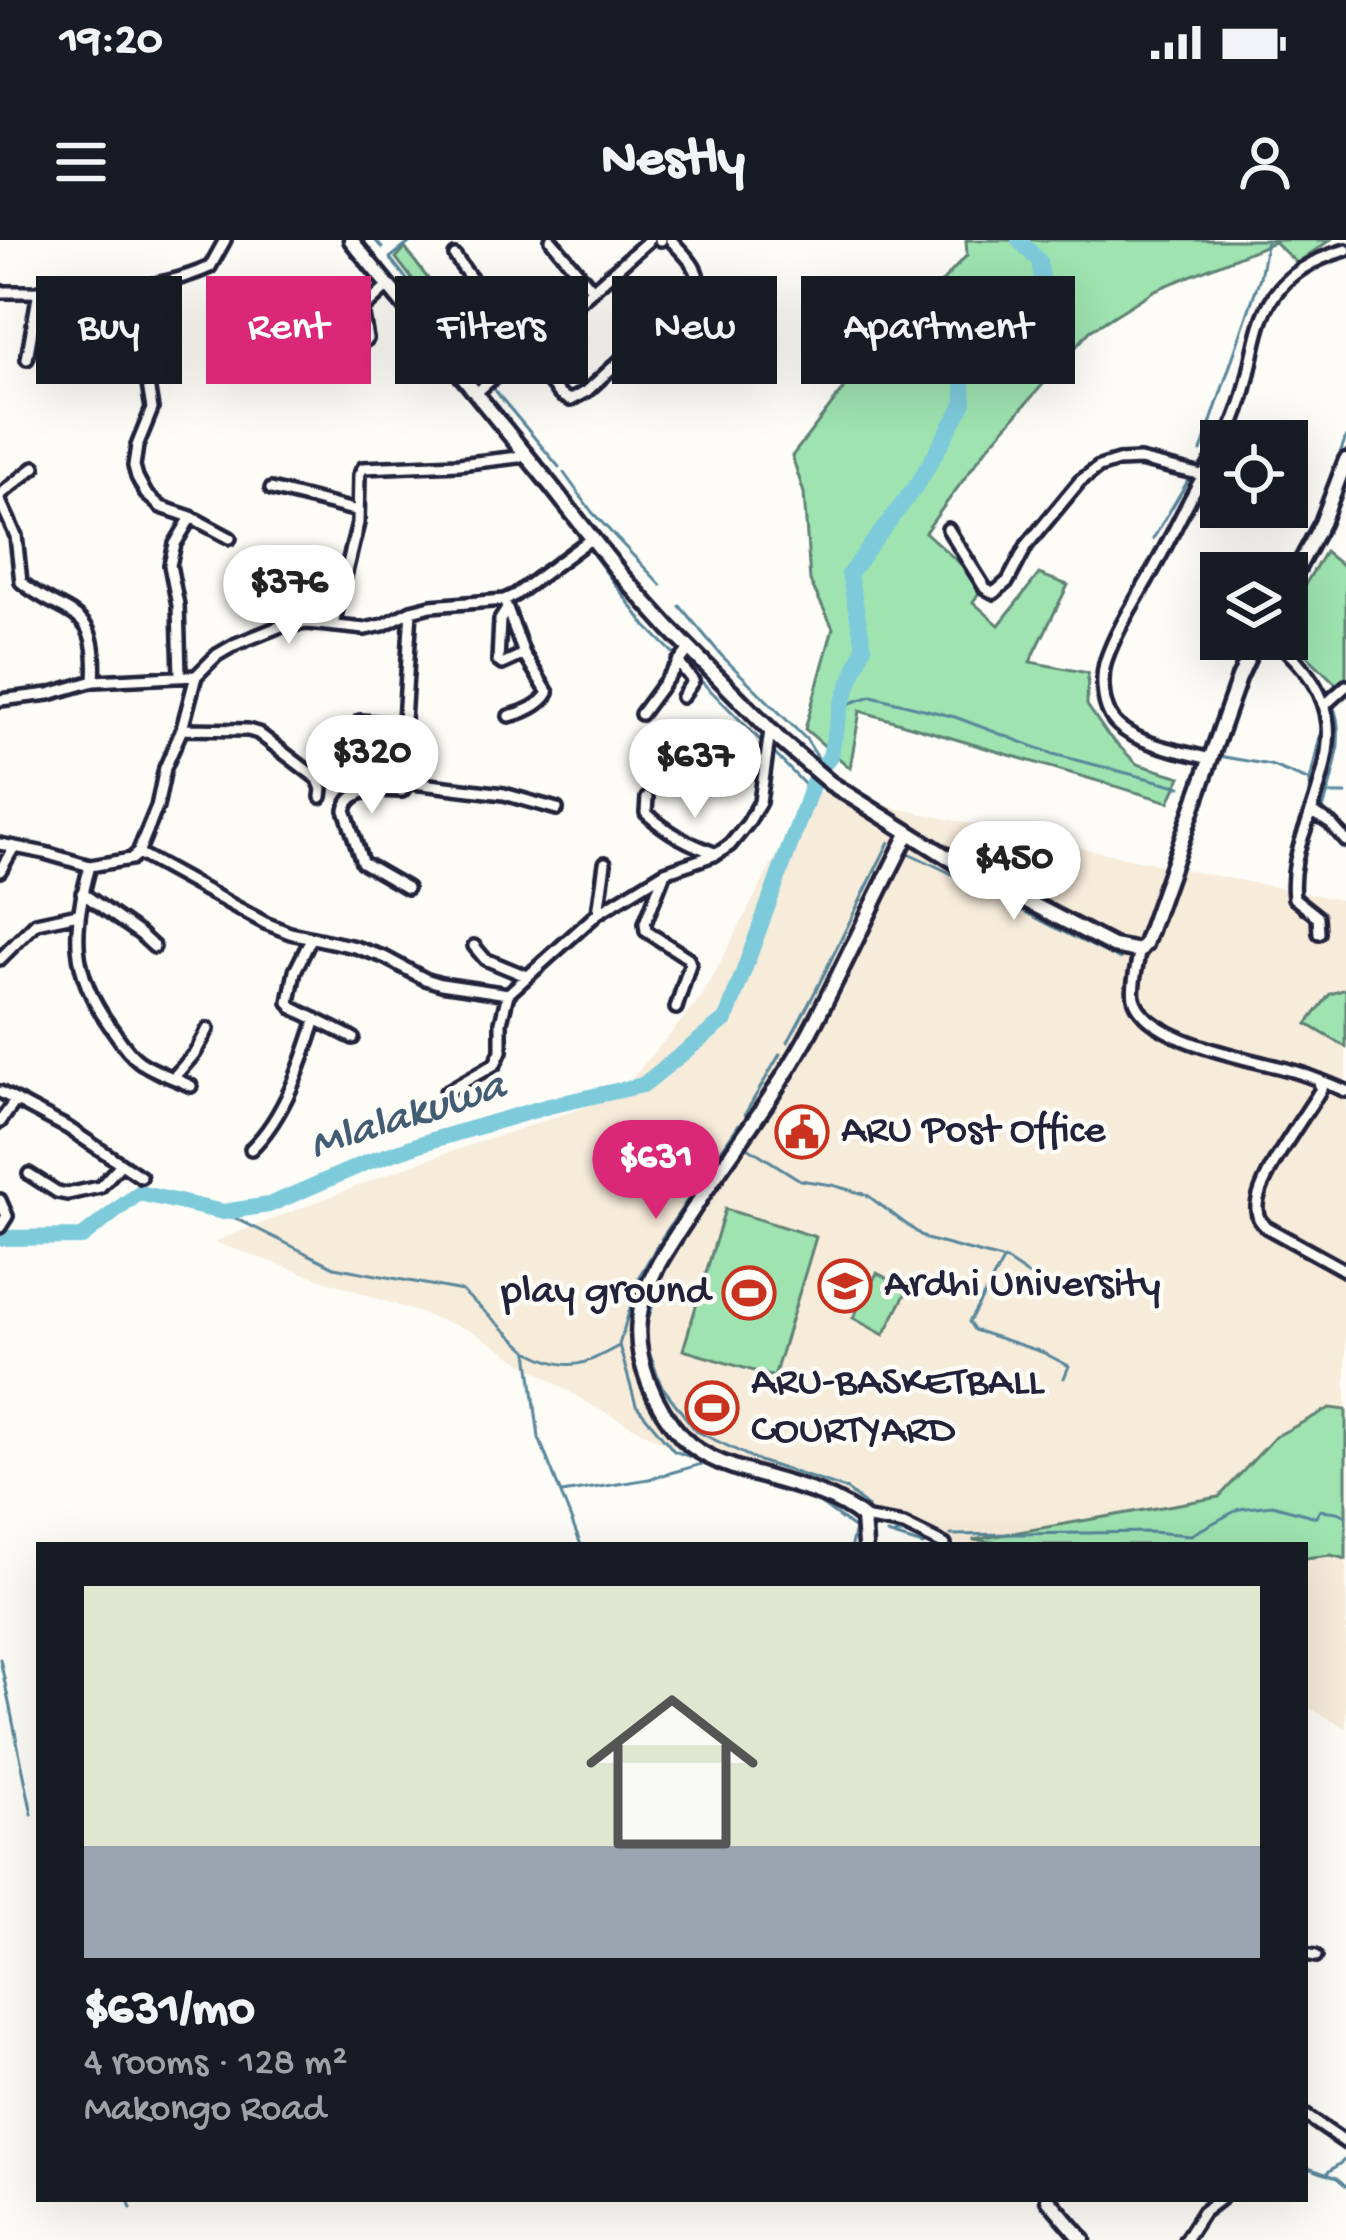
<!DOCTYPE html>
<meta charset="utf-8">
<style>
body{margin:0;font-family:"Gochi Hand",sans-serif;background:#20242c;color:#f1f3f6;height:100vh;display:flex;flex-direction:column;font-size:45px;white-space:nowrap}
*{box-sizing:border-box;margin:0}
p{font-size:39px;color:#9ea1a6}
.icon{flex:none;width:66px;height:66px;fill:none;stroke:currentColor;stroke-width:2;stroke-linecap:round;stroke-linejoin:round}
.map{position:relative;flex:1;overflow:hidden}
.sheet{position:absolute;left:36px;top:1302px;width:1272px;height:660px;display:flex;flex-direction:column;background:#171b24;border-radius:0px;box-shadow:0 12px 48px #0002}
.sheet>*{flex:none}
.hud{position:absolute;left:36px;top:36px;width:1275px;height:108px;display:flex;gap:24px}
.controls{position:absolute;left:1200px;top:180px;display:grid;gap:24px}
.controls a{display:grid;place-items:center;width:108px;height:108px;border-radius:0px;background:#171b24;box-shadow:0 12px 48px #0002;font-size:60px}
.price{position:absolute;translate:-50% -102px;padding:0 27px;border-radius:42px;background:#fff;color:#222;font-size:39px;line-height:78px;filter:drop-shadow(0 3px 6px #0008)}
.price::after{content:'';position:absolute;left:50%;top:72px;width:36px;height:27px;margin-left:-18px;background:inherit;clip-path:polygon(0 0,100% 0,50% 100%)}
.price.active{background:#db2777;color:#fff}
ul{padding:0;list-style:none}
li{display:grid;align-content:center;gap:24px;height:636px;padding:0 48px}
li+li{border-top:3px solid #363941}
li span{display:grid;place-items:center;height:372px;border-radius:0px;color:#555}
li>.icon{margin-inline-start:auto}
span .icon{width:216px;height:216px;fill:#fffc;stroke-width:1}
li b{font-size:51px}
.chip{padding:0 42px;border-radius:0px;background:#171b24;box-shadow:0 12px 48px #0002;font-size:42px;line-height:108px}
.chip.active{background:#db2777;color:#fff}
.status{display:flex;justify-content:space-between;align-items:center;height:84px;padding:0 60px;background:#171b24;direction:ltr}
.status svg{height:33px;fill:currentColor}
header{display:flex;justify-content:space-between;align-items:center;height:156px;padding:0 48px;background:#171b24;font-size:54px;font-weight:700}
.map>svg:first-child{display:block}
.built{fill:#f7ebda}
.green{fill:#9ee3b0;stroke:#608276;stroke-width:3}
.lines{fill:none;stroke-linecap:round;stroke-linejoin:round}
.stream{stroke:#59879b;stroke-width:3}
.river{stroke:#7dcadb;stroke-width:16}
.street-casing{stroke:#22223b;stroke-width:18}
.secondary-casing{stroke:#22223b;stroke-width:21}
.street{stroke:#fdfcf7;stroke-width:9}
.secondary{stroke:#fdfcf7;stroke-width:12}
.labels{text-anchor:middle;dominant-baseline:central;stroke-width:9;stroke-linejoin:round;paint-order:stroke}
.poi-label{font-size:42px;fill:#22223b;stroke:#fdfcf7;text-anchor:start}
.water-label{font-size:45px;font-style:italic;fill:#425d73;stroke:#fdfcf7}
</style>
<div class="status"><b>19:20</b><svg viewBox="0 0 49 12"><path d="M0 12V9h3v3zM5 12V6h3v6zM10 12V3h3v9zM15 12V0h3v12zM26 1h20v11H26zM47 4h2v5h-2z"/></svg></div>
<header><svg class="icon" aria-label="menu" viewBox="0 0 24 24"><path d="M4 6h16M4 12h16M4 18h16"/></svg>Nestly<svg class="icon" aria-label="person" viewBox="0 0 24 24"><circle cx="12" cy="8" r="4"/><path d="M4 21q1-7 8-7t8 7"/></svg></header>
<div class="map">
<svg width="1346" height="2000" viewBox="0 0 1346 2000">
<rect width="100%" height="100%" fill="#fdfcf7"/>
<filter id="ink" filterUnits="userSpaceOnUse"><feTurbulence type="fractalNoise" baseFrequency=".00833" numOctaves="2"/><feDisplacementMap in="SourceGraphic" scale="24" xChannelSelector="R" yChannelSelector="G"/><feConvolveMatrix kernelMatrix="1 2 1 2 8 2 1 2 1" color-interpolation-filters="sRGB"/></filter>
<g filter="url(#ink)">
<path class="built" d="M811,550L1176,628L1346,661V1489L1305,1465V1305H930L664,1203L591,1165L472,1091L214,1002L419,922L616,857L702,757Z"/>
<path class="green" d="M966,0H1330L1297,23L1274,2L1155,50L1090,91L987,208L925,292L984,345L973,362L999,385L1039,334L1068,345L1030,422L1088,433L1087,465L1107,494L1137,524L1181,537L1169,562L860,471L850,528L805,489L833,388L810,341L804,253L792,216L849,142L967,15Z
M405,8L491,123L482,130L396,18Z
M1325,312L1346,329V444L1338,446L1287,396V374Z
M1346,749V807L1307,784L1330,754Z
M725,969L816,997L774,1137L683,1110Z
M877,1033L908,1049L884,1095L853,1078Z
M710,1143L730,1151L715,1193L694,1185Z
M1330,1168L1346,1170V1319L1331,1315L1305,1318V1305H1019L973,1300L1219,1257L1275,1197Z"/>
<g class="lines">
<path class="stream" d="M375,0L382,8
M413,0L390,18L485,138
M492,147L559,227
M1201,211L1260,37L1267,0
M564,233L592,272L661,345
M1340,251L1346,238
M1311,290L1346,197
M1153,299L1189,239
M586,305L646,386L762,502
M1285,333L1307,299
M680,366L722,416L806,499L823,526
M1263,399L1288,419
M1306,426L1329,454L1346,440
M1297,428L1314,456L1323,482L1310,541L1308,565
M1333,465C1346,495 1333,537 1323,569L1346,589
M841,466L872,456L955,477L1053,514L1181,547
M772,511L809,549
M1219,516L1270,525L1308,540
M1330,554H1346
M908,613C980,645 1047,687 1120,719
M865,695L897,633
M788,802L815,752L889,602
M745,874L780,814
M765,878L795,835L804,814
M746,906L800,940L832,945L867,955L926,999L1001,1019
M223,972L334,1027L462,1051L528,1111L539,1198L581,1305
M661,999L739,884
M658,1004L640,1035L619,1105L636,1165L674,1211L714,1225
M644,1092L667,1021L753,896
M645,1101L661,1145L696,1191L759,1221L846,1249L868,1267
M528,1111C567,1132 580,1127 617,1107
M1064,1138L1069,1126L1042,1112L974,1090L969,1082L1004,1019L1031,1037L1073,1053
M562,1253L649,1239L705,1223
M814,1259L855,1289L851,1305
M887,1294L923,1305
M895,1294H915
M951,1295L1150,1292L1191,1295L1239,1269L1272,1265L1316,1277L1320,1270L1337,1272L1346,1276
M0,1419L32,1574
M1305,1927L1337,1938L1346,1946
M1328,1932L1346,1919
M128,1959L131,1968"/>
<path class="river" d="M823,526L830,516L841,466L864,407L849,334L919,242L964,163L961,113L952,62H998L1044,51L1039,21L1019,0
M0,998L82,997L139,953L223,972L269,965L368,922L426,902L549,866L643,845L726,779L813,543"/>
<g class="street-casing">
<path id="street" d="M551,0L592,49
M660,0H661
M455,16C477,50 502,76 535,100
M160,44L143,113L152,169L137,206L134,226L137,237L146,254L161,267L191,277L230,298
M0,52C69,52 146,56 210,27L225,0
M523,111L560,155L570,160L587,151L698,49C702,28 684,15 671,0
M344,116L367,99L362,70L388,46
M27,119L39,51
M476,153L649,0
M1225,201C1271,118 1232,42 1346,10
M271,249L358,271
M0,255L35,227
M0,261L16,296L21,342C67,380 99,363 94,441
M948,289L985,348L994,353L1008,341L1027,305L1080,241L1099,227L1118,221L1140,220L1202,235
M504,360L524,414L548,453C541,465 523,473 509,476
M507,369L500,380L498,421L502,424L524,414
M411,371L401,528L403,538L413,543L504,554L557,569
M333,385L358,283L359,235L363,228L459,224L527,216
M1274,399C1346,462 1335,501 1307,584C1298,608 1291,632 1294,658L1318,677L1319,693
M678,422L693,441L682,457
M180,435L178,365L170,325L175,304L191,277
M0,460L49,454L94,441L196,436
M1326,464L1346,446
M641,474L689,409
M360,481L404,484
M182,489L248,490L258,493L318,539L322,549L321,557
M1210,519C1182,511 1125,503 1110,475C1102,460 1101,436 1106,420C1118,385 1141,353 1158,321C1179,282 1196,243 1221,207
M647,558L646,573C668,593 689,604 717,614
M1311,571L1331,584L1346,601
M0,604L45,613L90,626L131,619L138,613L157,567L165,528L182,489L196,436L217,415L236,404L281,386L308,383L365,389L383,385L411,371L431,366L504,360L515,355L592,298
M138,613L265,683L290,693L355,707L384,717L425,739L441,744L508,754L598,673L665,632L717,614L730,605L748,583L760,562L770,491
M90,626C72,689 70,731 110,786C119,798 127,813 140,822C155,832 174,838 191,846
M0,631L14,607
M665,632L645,683L646,691L688,718L690,724L676,768
M407,648L362,622L345,570C351,546 381,550 402,551L409,542
M82,653L140,694L154,707
M598,673L605,623
M311,699L295,731L289,762L293,768L353,798
M474,706L485,719L526,736
M1139,711C1138,725 1131,745 1134,758C1146,803 1254,819 1293,831C1311,836 1328,844 1346,851
M0,719L36,683L78,674
M174,837L195,813L208,789
M1319,842L1321,849C1306,875 1254,943 1257,970C1258,979 1260,981 1266,987L1346,1031
M0,852L68,888L141,937
M446,852L495,824L501,811V782L508,754
M0,882L16,860
M251,909C285,876 302,823 316,779
M29,934L57,952L67,954L100,947L121,924
M0,960L7,976L0,987
M863,1278L904,1285L945,1305
M1305,1714L1316,1716
M1305,1875L1346,1903
M1185,2000L1203,1972L1220,1959"/>
</g>
<g class="secondary-casing">
<path id="secondary" d="M351,0L544,237L621,335L669,388L781,501L830,543L973,633L1113,706L1139,711L1145,704L1239,438L1257,399
M1287,348L1322,283L1346,220
M865,1305L863,1278C814,1236 721,1240 682,1197C655,1167 634,1120 639,1080C643,1041 670,1005 690,974C728,916 772,860 806,799C842,732 873,662 908,594
M1048,1959L1083,2000"/>
</g>
<use href="#street" class="street"/>
<use href="#secondary" class="secondary"/>
</g>
</g>
<defs>
<g id="civic-ring" transform="scale(2.7)"><circle r="9.5" fill="#fdfcf7" stroke="#c8321e" stroke-width="1.5"/><path d="M-.6-6.5H3V-4.5H.6V-3L4-1V1h2V6H-6V1h2V-1L-.6-3ZM-1.2 2.5V6h2.4V2.5Z" fill="#c8321e"/></g>
<g id="university-ring" transform="scale(2.7)"><circle r="9.5" fill="#fdfcf7" stroke="#c8321e" stroke-width="1.5"/><path d="M0-5L7-2L0 1L-7-2ZM-4 1L0 2.5L4 1V4Q0 6-4 4Z" fill="#c8321e"/></g>
<g id="stadium-ring" transform="scale(2.7)"><circle r="9.5" fill="#fdfcf7" stroke="#c8321e" stroke-width="1.5"/><path d="M0-5a6.5 5 0 1 0 0 10a6.5 5 0 1 0 0-10ZM-3.5-1.8h7v3.6h-7Z" fill="#c8321e"/></g>
</defs>
<g fill-rule="evenodd">
<use href="#civic-ring" x="802" y="892"/>
<use href="#university-ring" x="845" y="1046"/>
<use href="#stadium-ring" x="749" y="1053"/>
<use href="#stadium-ring" x="712" y="1168"/>
</g>
<g class="labels">
<g class="poi-label">
<text x="841" y="892">ARU Post Office</text>
<text x="884" y="1046">Ardhi University</text>
<text x="710" y="1053" text-anchor="end">play ground</text>
<text x="751" y="1144">ARU-BASKETBALL<tspan x="751" dy="48">COURTYARD</tspan></text>
</g>
<g class="water-label">
<text transform="translate(408 878) rotate(-18)">Mlalakuwa</text>
</g>
</g>
</svg>
<div class="controls">
<a><svg class="icon" aria-label="locate" viewBox="0 0 24 24"><circle cx="12" cy="12" r="6"/><path d="M12 2v4M12 18v4M2 12h4M18 12h4"/></svg></a>
<a><svg class="icon" aria-label="layers" viewBox="0 0 24 24"><path d="M12 4l9 5-9 5-9-5zM3 14l9 5 9-5"/></svg></a>
</div>
<b class="price" style="left:289px;top:407px">$376</b>
<b class="price" style="left:372px;top:577px">$320</b>
<b class="price" style="left:695px;top:581px">$637</b>
<b class="price" style="left:1014px;top:683px">$450</b>
<b class="price active" style="left:656px;top:982px">$631</b>
<div class="hud">
<a class="chip">Buy</a>
<a class="chip active">Rent</a>
<a class="chip">Filters</a>
<a class="chip">New</a>
<a class="chip">Apartment</a>
</div>
<section class="sheet">
<ul>
<li><span style="background:linear-gradient(#dfe7d0 70%,#9aa5b1 0)"><svg class="icon" aria-label="home" viewBox="0 0 24 24"><path d="M3 11l9-7 9 7M6 9v11h12V9"/></svg></span><div><b>$631/mo</b><p>4 rooms · 128 m²</p><p>Makongo Road</p></div></li>
</ul>
</section>
</div>
